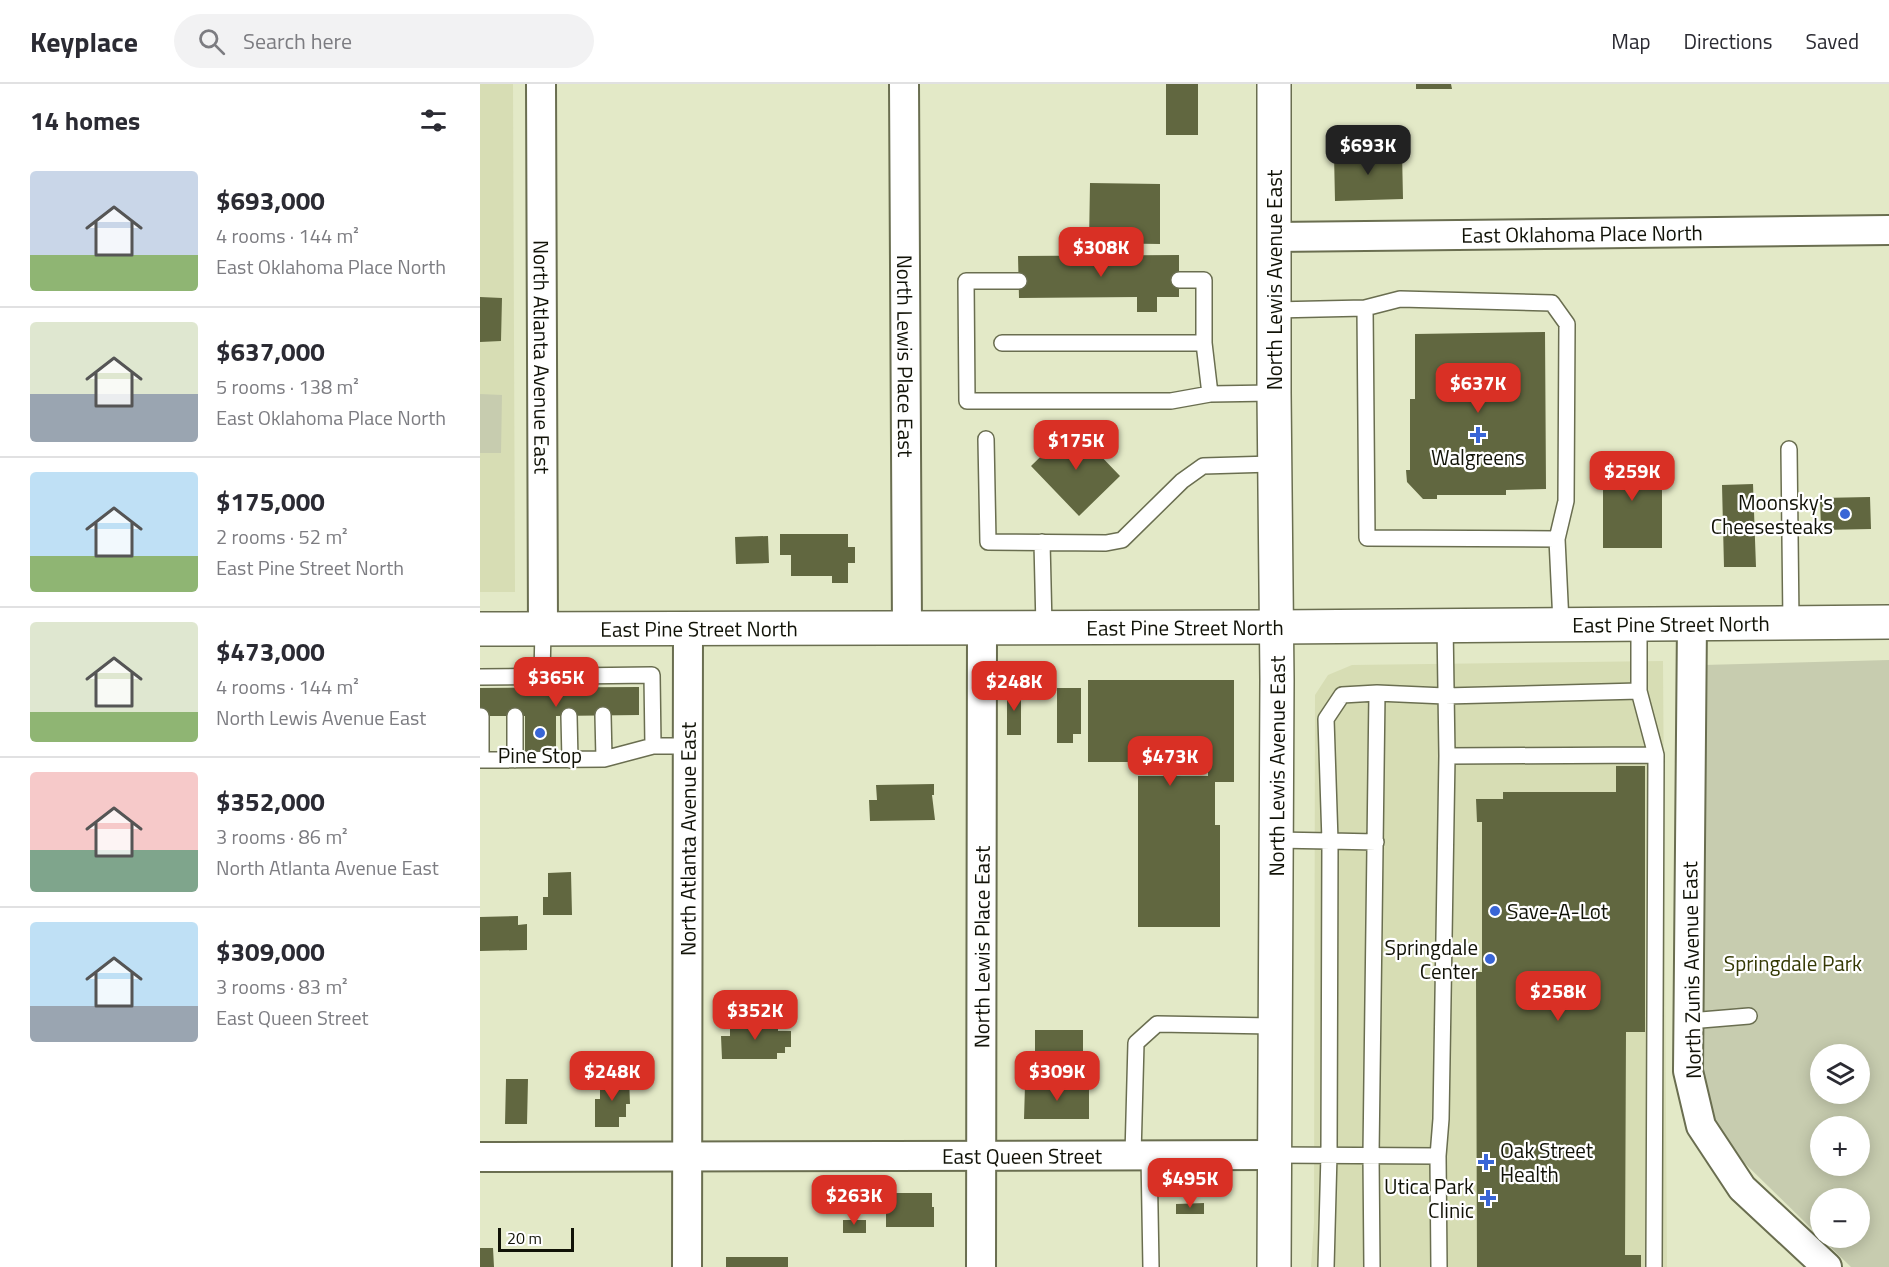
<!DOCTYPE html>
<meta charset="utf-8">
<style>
body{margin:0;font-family:"Titillium Web",sans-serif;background:#f2f2f3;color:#2b2b33;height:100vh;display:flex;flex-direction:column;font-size:22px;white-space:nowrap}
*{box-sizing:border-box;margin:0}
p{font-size:20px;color:#7c7c81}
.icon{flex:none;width:33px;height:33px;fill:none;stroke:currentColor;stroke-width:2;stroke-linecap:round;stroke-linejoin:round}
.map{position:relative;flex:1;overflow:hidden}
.drawer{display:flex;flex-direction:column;background:#fff;width:480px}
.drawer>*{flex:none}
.tools{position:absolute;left:1330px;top:960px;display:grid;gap:12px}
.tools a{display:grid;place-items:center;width:60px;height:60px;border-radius:50%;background:#fff;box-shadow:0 3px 15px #0003;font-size:30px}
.scale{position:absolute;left:18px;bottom:15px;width:76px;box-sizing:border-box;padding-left:6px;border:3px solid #111207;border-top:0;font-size:16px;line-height:21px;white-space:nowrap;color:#111207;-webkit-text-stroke:4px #fff;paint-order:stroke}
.price{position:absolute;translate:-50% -51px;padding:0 14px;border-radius:12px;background:#d93025;color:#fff;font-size:20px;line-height:39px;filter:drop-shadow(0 2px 3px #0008)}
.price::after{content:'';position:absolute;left:50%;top:36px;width:18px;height:14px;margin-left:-9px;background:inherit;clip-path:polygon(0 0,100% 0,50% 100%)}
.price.on{background:#222;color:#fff}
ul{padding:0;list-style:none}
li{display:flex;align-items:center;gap:18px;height:150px;padding:0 30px}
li+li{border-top:2px solid #e1e1e2}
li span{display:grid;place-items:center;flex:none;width:168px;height:120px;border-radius:6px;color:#555}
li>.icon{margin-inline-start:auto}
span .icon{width:72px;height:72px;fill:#fffc;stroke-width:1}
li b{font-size:26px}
h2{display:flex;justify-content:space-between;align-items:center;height:72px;padding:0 30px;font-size:26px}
header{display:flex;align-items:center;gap:36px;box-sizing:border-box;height:84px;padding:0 30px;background:#fff;border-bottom:2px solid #e1e1e2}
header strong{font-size:28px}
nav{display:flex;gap:33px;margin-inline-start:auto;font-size:21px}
.search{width:420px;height:54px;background:#f2f2f3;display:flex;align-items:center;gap:15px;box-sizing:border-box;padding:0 21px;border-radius:33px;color:#7c7c81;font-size:22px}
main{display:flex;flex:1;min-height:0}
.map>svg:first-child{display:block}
.built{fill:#d7ddb4}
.green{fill:#c7ccaf;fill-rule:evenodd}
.building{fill:#616740}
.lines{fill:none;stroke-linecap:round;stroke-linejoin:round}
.lane-casing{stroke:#6a6e50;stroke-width:18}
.street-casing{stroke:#6a6e50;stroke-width:32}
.secondary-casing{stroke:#6a6e50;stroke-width:36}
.lane{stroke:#fff;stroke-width:15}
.street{stroke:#fff;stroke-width:28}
.secondary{stroke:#fff;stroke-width:33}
.poi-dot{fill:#3965d6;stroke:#fff;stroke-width:2}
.labels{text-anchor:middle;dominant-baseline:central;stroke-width:4.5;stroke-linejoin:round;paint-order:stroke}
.street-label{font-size:21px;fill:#111207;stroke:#fff}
.poi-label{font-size:21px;fill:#111207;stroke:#fff;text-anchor:end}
.park-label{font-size:21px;fill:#343904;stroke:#fff}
</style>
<header>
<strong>Keyplace</strong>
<div class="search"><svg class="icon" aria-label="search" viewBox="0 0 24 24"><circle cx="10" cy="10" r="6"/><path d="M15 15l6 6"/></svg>Search here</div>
<nav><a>Map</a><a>Directions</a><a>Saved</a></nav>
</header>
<main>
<section class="drawer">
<h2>14 homes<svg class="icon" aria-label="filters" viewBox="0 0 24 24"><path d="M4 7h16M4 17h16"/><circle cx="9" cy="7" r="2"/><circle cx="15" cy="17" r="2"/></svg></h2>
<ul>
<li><span style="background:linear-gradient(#c9d6e8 70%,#8fb573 0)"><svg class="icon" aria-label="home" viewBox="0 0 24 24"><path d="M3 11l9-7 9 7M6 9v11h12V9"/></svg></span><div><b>$693,000</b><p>4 rooms · 144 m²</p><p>East Oklahoma Place North</p></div></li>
<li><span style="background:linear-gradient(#dfe7d0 60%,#9aa5b1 0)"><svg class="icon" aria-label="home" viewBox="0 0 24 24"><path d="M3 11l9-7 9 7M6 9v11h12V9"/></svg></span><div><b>$637,000</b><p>5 rooms · 138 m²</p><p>East Oklahoma Place North</p></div></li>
<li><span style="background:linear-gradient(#bfe0f5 70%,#8fb573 0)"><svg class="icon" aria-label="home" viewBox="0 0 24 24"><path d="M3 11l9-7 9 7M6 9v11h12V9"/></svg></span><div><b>$175,000</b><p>2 rooms · 52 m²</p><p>East Pine Street North</p></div></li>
<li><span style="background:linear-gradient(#dfe7d0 75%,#8fb573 0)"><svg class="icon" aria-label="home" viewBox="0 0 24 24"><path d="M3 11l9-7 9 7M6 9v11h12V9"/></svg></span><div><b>$473,000</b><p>4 rooms · 144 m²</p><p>North Lewis Avenue East</p></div></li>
<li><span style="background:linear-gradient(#f6c9c9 65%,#7fa58c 0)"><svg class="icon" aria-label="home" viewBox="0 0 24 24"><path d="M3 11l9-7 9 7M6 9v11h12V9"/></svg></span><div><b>$352,000</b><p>3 rooms · 86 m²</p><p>North Atlanta Avenue East</p></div></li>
<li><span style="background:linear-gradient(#bfe0f5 70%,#9aa5b1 0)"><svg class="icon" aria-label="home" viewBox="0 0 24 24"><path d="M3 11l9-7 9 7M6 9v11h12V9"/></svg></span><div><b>$309,000</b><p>3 rooms · 83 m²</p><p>East Queen Street</p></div></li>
</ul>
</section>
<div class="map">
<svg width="1409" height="1183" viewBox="0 0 1409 1183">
<rect width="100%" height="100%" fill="#e3e9c7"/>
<path class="built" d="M0,0H33L35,508H0Z
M1183,577L1187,1183H831L834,1139L835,611L848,591L872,581Z"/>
<path class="green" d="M0,310L22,311L21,369H0Z
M1409,576V1183H1371L1244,1059L1224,1011L1218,963L1223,581ZM1341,970H1380V1010H1341ZM1341,1042H1380V1082H1341ZM1341,1114H1380V1154H1341Z"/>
<path class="building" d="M686,0H718V51H686Z
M936,0H971L972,5H936Z
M922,68L923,115L855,117L854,70Z
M610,99L680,100V160L609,159Z
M699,171V213H677V228H657V213L539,214L538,172Z
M0,213L22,214L21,257L0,258Z
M1065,248L1066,405L1026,406V411H957V415H943L927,398L926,386H930V315H935V250Z
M592,342L640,392L599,432L551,382Z
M1123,371H1182V464H1123Z
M1273,400L1276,483H1244L1242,401Z
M1390,413L1391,445L1341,446L1340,414Z
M300,450H368V463H375V479H368V499H352V492H311V471H300Z
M288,452L289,479L256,480L255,453Z
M608,596H754V698H735V741H740V843H658V692H728V663H706V678H608Z
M159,603V631L76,632V667H45V632H0V604Z
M577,604H601V650H593V659H577Z
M527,605H541V651H527Z
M1136,682H1165V948H1146L1145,1171H1161V1183H997L996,888H1002V738H997L996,715H1023V708H1136Z
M454,700V711H452L455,736L390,737L389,716H397L396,701Z
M91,788L92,831H63V813H68V789Z
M38,832V841L47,840V866L0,867V833Z
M298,938V947H311V963H305V969H297V975H242L241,952H250V939Z
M555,946H603V982L555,983Z
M120,994H149L150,1020H146V1033H139V1043H115V1015H120Z
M26,995H48L47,1040H25Z
M545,1001L609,1002V1035H544Z
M406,1109H452V1123H454V1143H406Z
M724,1119V1130H696V1120Z
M363,1136H386V1149H363Z
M0,1164H13L14,1183H0Z
M246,1173H308V1183H246Z"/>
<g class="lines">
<g class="lane-casing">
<path id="lane" d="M699,196H724V259L730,310
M539,197H486L487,317H691L730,310L794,309
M885,224L920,215L1072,219L1087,240L1086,417L1077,455
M794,226L885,224L887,454L1077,455L1081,539
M522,259H724
M506,355L508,458L626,459L642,456L702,397L723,382L795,380
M1309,365L1311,538
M562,458L564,543
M62,591L63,545
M0,593L172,591L173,662
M123,631L124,675
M1,632V676
M35,632V676
M89,632L90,676
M967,672L1176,671L1159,607V538
M0,676L124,675L173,662H209
M796,756L850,757L846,635L862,611L897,609L965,612L1159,607
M1209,937L1269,932
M653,1071L656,959L677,940L794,942
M669,1071L671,1183
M794,1071L958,1072
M846,1183L849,1070L850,757L896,758
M892,1183L891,1071L897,609
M959,1183L958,1072L961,1035L967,672L965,540
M1174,1183L1176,671"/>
</g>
<g class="street-casing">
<g id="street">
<path id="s1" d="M61,0L63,545"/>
<path id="s2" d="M424,0L427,544"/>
<path id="s3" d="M794,153L1409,146"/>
<path d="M1212,538L1208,987L1221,1042L1262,1104L1347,1183"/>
<path id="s4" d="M0,1073L794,1071"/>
<path id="s5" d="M207,1183L208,545"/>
<path id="s6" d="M501,1183L502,543"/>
</g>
</g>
<g class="secondary-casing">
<g id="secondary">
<path id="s7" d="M0,545L796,543L1409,538"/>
<path id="s8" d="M794,1183L797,596L794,309V0"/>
</g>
</g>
<use href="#lane" class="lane"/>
<use href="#street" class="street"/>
<use href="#secondary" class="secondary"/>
</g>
<g class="poi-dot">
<path d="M995 342h6v6h6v6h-6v6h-6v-6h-6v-6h6z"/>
<circle cx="1365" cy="430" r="6"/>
<circle cx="60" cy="649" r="6"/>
<circle cx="1015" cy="827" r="6"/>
<circle cx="1010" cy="875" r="6"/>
<path d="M1003 1069h6v6h6v6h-6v6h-6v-6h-6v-6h6z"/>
<path d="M1005 1105h6v6h6v6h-6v6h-6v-6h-6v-6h6z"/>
</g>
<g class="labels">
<g class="street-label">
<text stroke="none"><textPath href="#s3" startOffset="308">East Oklahoma Place North</textPath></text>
<text transform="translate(794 196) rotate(-90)">North Lewis Avenue East</text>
<text stroke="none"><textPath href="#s2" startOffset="272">North Lewis Place East</textPath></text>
<text stroke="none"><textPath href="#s1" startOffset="273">North Atlanta Avenue East</textPath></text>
<text stroke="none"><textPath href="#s7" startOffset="1191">East Pine Street North</textPath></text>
<text stroke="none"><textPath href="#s7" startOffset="705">East Pine Street North</textPath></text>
<text stroke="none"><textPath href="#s7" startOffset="219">East Pine Street North</textPath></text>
<text stroke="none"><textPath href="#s8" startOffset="501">North Lewis Avenue East</textPath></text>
<text stroke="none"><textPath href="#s5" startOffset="428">North Atlanta Avenue East</textPath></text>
<text stroke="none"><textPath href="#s6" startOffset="320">North Lewis Place East</textPath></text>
<text transform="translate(1211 886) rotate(-91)">North Zunis Avenue East</text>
<text stroke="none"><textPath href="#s4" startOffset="542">East Queen Street</textPath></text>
</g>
<g class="poi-label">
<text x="998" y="373" text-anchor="middle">Walgreens</text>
<text x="1353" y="418">Moonsky's<tspan x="1353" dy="24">Cheesesteaks</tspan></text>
<text x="60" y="671" text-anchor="middle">Pine Stop</text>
<text x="1027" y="827" text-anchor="start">Save-A-Lot</text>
<text x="998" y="863">Springdale<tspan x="998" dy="24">Center</tspan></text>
<text x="1020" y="1066" text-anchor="start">Oak Street<tspan x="1020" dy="24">Health</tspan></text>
<text x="994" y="1102">Utica Park<tspan x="994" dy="24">Clinic</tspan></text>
</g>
<g class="park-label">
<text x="1313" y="879">Springdale Park</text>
</g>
</g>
</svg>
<div class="tools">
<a><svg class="icon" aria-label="layers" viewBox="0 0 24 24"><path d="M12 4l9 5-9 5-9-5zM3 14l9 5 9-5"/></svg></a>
<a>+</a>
<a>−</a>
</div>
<div class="scale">20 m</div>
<b class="price on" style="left:888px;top:92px">$693K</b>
<b class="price" style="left:621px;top:194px">$308K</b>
<b class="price" style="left:998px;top:330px">$637K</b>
<b class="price" style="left:596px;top:387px">$175K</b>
<b class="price" style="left:1152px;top:418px">$259K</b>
<b class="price" style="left:76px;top:624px">$365K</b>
<b class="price" style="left:534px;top:628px">$248K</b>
<b class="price" style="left:690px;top:703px">$473K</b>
<b class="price" style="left:1078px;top:938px">$258K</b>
<b class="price" style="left:275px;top:957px">$352K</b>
<b class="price" style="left:132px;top:1018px">$248K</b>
<b class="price" style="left:577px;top:1018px">$309K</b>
<b class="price" style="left:710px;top:1125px">$495K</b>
<b class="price" style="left:374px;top:1142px">$263K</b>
</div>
</main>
